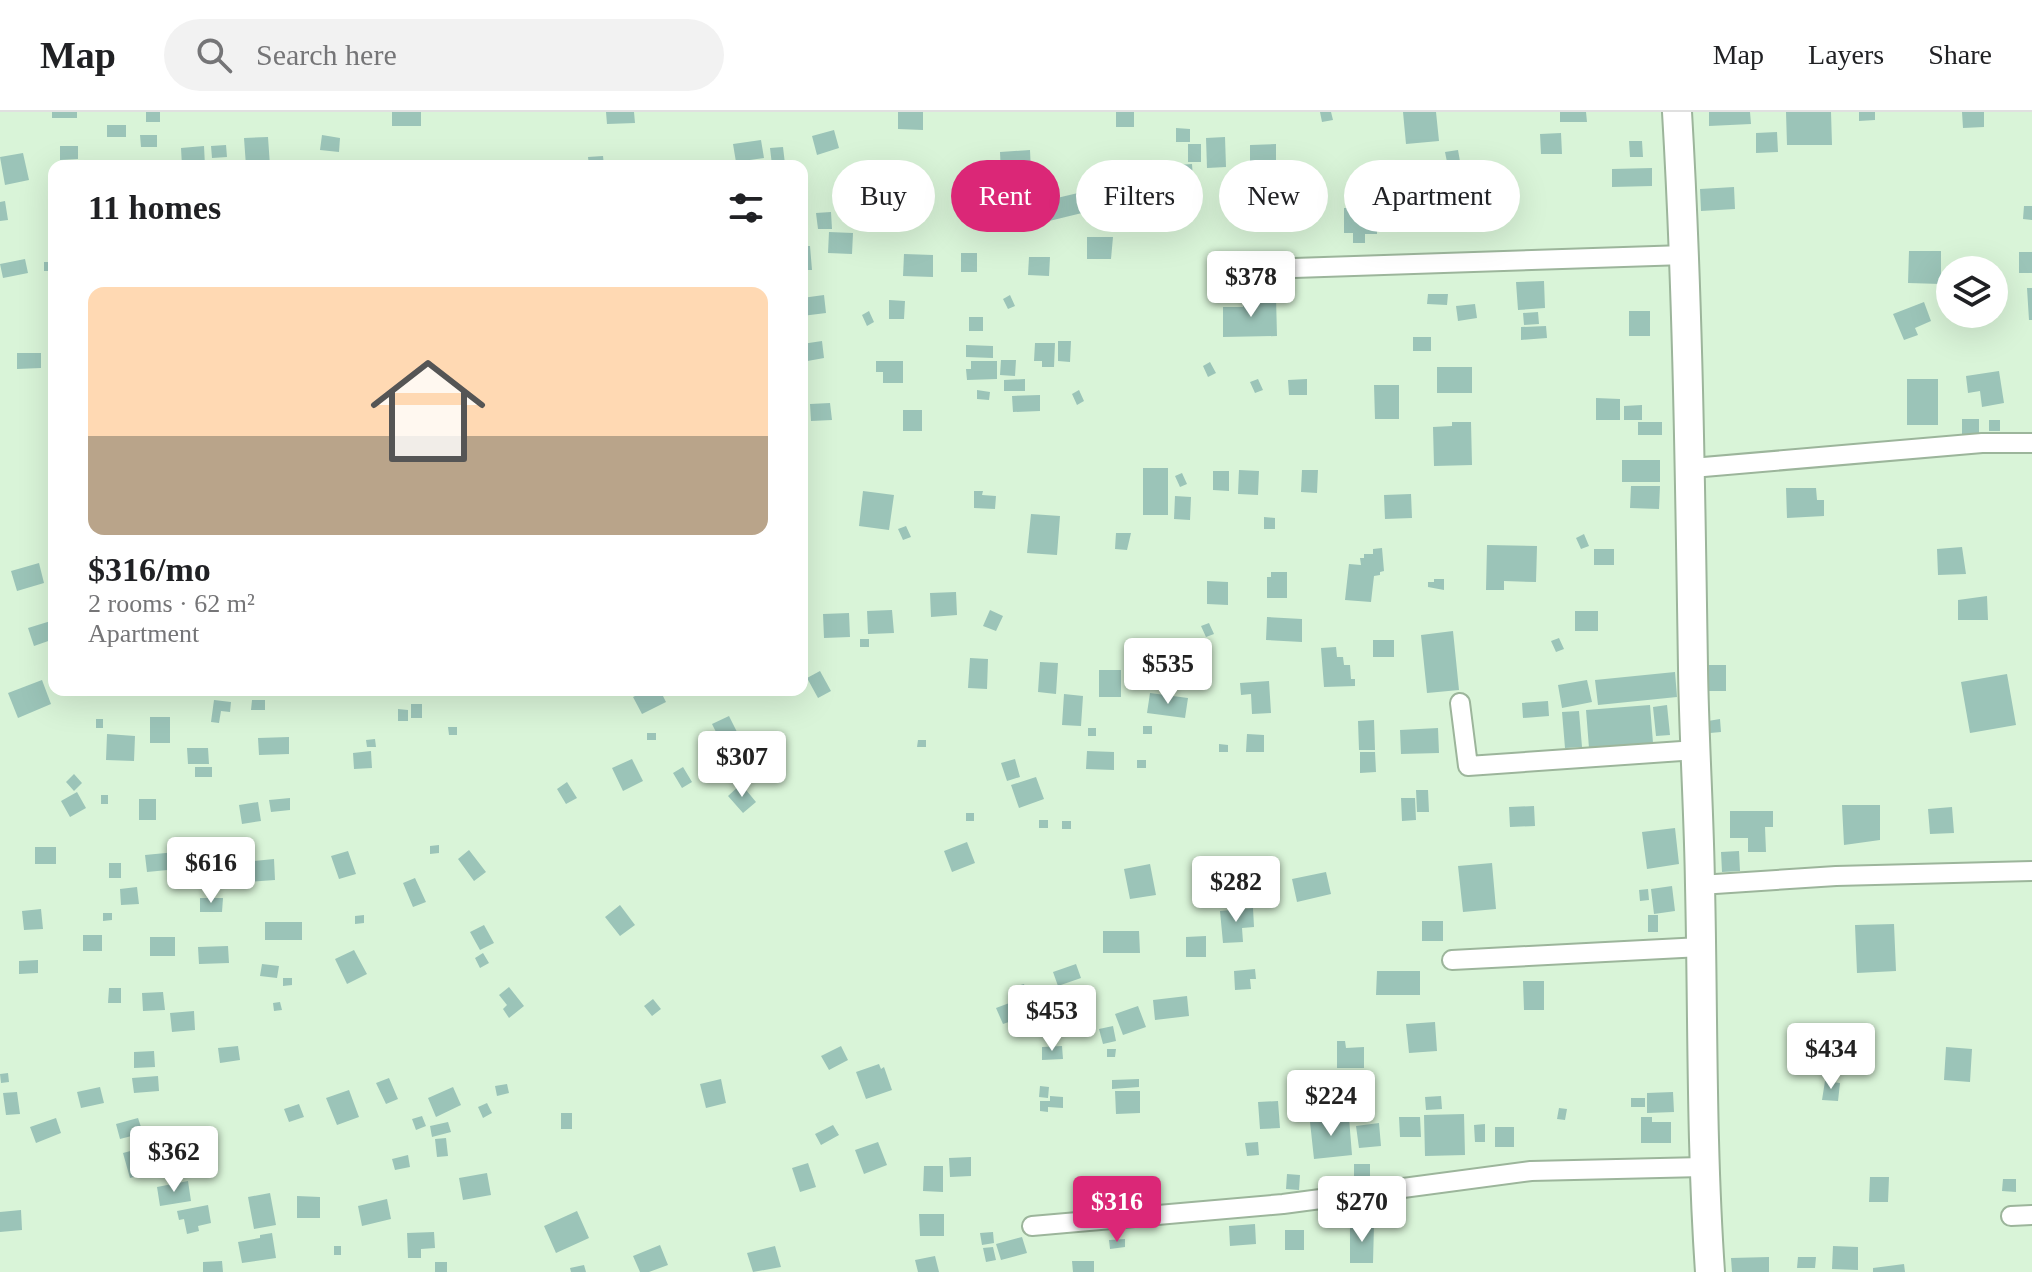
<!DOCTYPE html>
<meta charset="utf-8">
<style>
body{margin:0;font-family:"Times New Roman",serif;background:#f2f2f2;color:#202124;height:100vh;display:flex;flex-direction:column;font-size:30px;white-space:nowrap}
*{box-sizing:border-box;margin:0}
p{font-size:26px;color:#757577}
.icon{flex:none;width:44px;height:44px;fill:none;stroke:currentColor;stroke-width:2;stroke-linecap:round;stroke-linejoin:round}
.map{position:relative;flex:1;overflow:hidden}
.details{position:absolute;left:48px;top:48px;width:760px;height:536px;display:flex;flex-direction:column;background:#fff;border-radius:16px;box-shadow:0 8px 32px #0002}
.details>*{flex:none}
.hud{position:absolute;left:832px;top:48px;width:760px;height:72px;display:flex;gap:16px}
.buttons{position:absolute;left:1936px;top:144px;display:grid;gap:16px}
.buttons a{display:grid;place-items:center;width:72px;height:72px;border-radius:50%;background:#fff;box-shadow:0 8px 32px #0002;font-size:40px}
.price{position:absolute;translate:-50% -68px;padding:0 18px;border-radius:8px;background:#fff;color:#222;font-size:26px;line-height:52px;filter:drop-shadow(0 2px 4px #0008)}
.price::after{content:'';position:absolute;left:50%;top:48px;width:24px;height:18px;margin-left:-12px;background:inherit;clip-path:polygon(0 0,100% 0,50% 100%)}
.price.on{background:#db2777;color:#fff}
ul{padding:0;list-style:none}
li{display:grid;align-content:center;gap:16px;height:424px;padding:0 40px}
li span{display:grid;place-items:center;height:248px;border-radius:16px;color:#555}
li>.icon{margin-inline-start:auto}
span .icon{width:144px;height:144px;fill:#fffc;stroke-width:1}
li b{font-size:34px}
h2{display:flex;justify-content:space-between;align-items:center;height:96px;padding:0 40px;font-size:34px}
.pill{padding:0 28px;border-radius:36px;background:#fff;box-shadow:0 8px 32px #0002;font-size:28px;line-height:72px}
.pill.on{background:#db2777;color:#fff}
header{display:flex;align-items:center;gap:48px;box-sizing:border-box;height:112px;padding:0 40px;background:#fff;border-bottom:2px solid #e0e0e0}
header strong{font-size:38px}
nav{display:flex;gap:44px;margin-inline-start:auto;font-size:28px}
.search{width:560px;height:72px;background:#f2f2f2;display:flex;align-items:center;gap:20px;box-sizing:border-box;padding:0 28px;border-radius:44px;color:#757577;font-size:30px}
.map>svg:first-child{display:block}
.building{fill:#9bc4b8}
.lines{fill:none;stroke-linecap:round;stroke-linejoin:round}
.minor-casing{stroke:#9cb59b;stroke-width:22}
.trunk-casing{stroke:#9cb59b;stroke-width:32}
.minor{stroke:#fff;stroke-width:18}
.trunk{stroke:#fff;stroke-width:28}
</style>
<header>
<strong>Map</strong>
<div class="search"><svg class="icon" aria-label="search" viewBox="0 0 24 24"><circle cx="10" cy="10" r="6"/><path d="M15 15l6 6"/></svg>Search here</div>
<nav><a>Map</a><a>Layers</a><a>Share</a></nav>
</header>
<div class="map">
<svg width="2032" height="1160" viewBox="0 0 2032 1160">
<rect width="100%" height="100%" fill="#d9f4d8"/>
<path class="building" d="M52,0H77V6H52Z
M146,0H160V10H146Z
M392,0H421V14H392Z
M606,0H634L635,11L607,12Z
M898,0H923V18L898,17Z
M1116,0H1134V15H1116Z
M1320,0H1331L1333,8L1322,10Z
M1403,0H1436L1439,29L1406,32Z
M1560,0H1586L1587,10H1560Z
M1709,0H1750L1751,12L1709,14Z
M1786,0H1831L1832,33H1787Z
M1859,0H1875V8L1859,9Z
M1962,0H1984V15L1963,16Z
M107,13H126V25H107Z
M1176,16L1190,17V30H1176Z
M834,18L839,36L817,43L812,24Z
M1777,20L1778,40L1756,41V21Z
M1561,21L1562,42H1541L1540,22Z
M140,23H157V35H141Z
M322,23L340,26L339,40L320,38Z
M268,25L270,54H246L244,26Z
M1225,25L1226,55L1207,56L1206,26Z
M761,28L764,46L736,50L733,32Z
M1629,29H1642L1643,45H1630Z
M1188,32H1201V50H1188Z
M1276,32V49H1250V33Z
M226,33L227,45L212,46L211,34Z
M60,34H78V47L60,48Z
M204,34L205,54H182L181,36Z
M783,35L785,52L772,53L770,36Z
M1030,38L1031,61L1001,63L1000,40Z
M1458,38L1461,55L1474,53L1479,90L1428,98L1422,54L1447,50L1445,40Z
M23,41L29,68L5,73L0,45Z
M603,44L604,54H589L588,45Z
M766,50V54H739V52Z
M1192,52L1194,82L1164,84L1163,54Z
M1652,56V74L1612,75V57Z
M1030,64L1031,79L1012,80L1011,65Z
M1323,68L1326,84L1274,95L1270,79Z
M1374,71H1387V88H1374Z
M1734,75L1735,97L1701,99L1700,77Z
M1078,81L1082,101L1045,110L1040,90Z
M1269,81L1271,92L1254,95L1253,84Z
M5,89L8,108L0,109V90Z
M1105,90H1122V105H1105Z
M880,92L882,118L870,119L867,93Z
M2024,94H2032V108L2023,107Z
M1344,96H1377V122H1365V131H1353V121H1344Z
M1252,97L1253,112L1241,113L1240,98Z
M831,100L832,117H818L816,101Z
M990,106H1017V119H990Z
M829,120L853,121L852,142L828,141Z
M1087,125H1113L1111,147H1087Z
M802,134H810L812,158H802Z
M1909,139H1941V172L1908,171Z
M2019,140H2032V161H2019Z
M961,141H977V160H961Z
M904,142L933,143V165L903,164Z
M1029,145H1050L1049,164L1028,163Z
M25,147L28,161L3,166L0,152Z
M44,150H52V159H44Z
M1544,169L1545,196L1518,198L1516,170Z
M2027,176H2032V208H2029Z
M1428,182H1448L1447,193L1427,192Z
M824,183L826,201L802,204V186Z
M1010,183L1015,194L1008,197L1003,187Z
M1276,185L1277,224L1223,225V195H1243V186Z
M889,188L905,189L904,207H889Z
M1924,190L1931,209L1915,216L1918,223L1904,228L1893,202Z
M1475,192L1477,206L1458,209L1456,194Z
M869,199L874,210L867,214L862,203Z
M1629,199H1650V224H1629Z
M1538,200L1539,212L1524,213L1523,201Z
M969,205H983V219H969Z
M1546,214L1547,226L1521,228V215Z
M1413,225H1431V239H1413Z
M822,229L824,246L802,250V232Z
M1058,229H1071L1070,250L1058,249Z
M1035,231H1055L1054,255H1042V249H1034Z
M966,233L993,234V246L966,245Z
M17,241H41V256L17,257Z
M1001,248H1016L1015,264L1000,263Z
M876,249H903V271H883V260H876Z
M971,249H997V267L967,268L966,257H971Z
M1210,250L1216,261L1208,265L1203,254Z
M1437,255H1472V281H1437Z
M1999,259L2004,291L1982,295L1980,279L1968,281L1966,264Z
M1025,267V279H1004V268Z
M1258,267L1263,278L1255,281L1250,270Z
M1307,267V283H1289L1288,268Z
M1907,267H1938V313H1907Z
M1374,273H1399V307H1375Z
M977,278L990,280L989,288L977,287Z
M1079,278L1084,289L1077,293L1072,282Z
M1040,283V299L1013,300L1012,284Z
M1596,286L1620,287V308H1596Z
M830,291L832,308L811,309L810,292Z
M1642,293V308H1624V294Z
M903,298H922V319H903Z
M1962,307H1979V328L1962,329Z
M1989,308H2000V319H1989Z
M1452,310H1471L1472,353L1434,354L1433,315L1452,314Z
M1638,310H1662V323H1638Z
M1622,348H1660V370H1622Z
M1143,356H1168V403H1143Z
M1239,358L1259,359L1258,383L1238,382Z
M1302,358H1318L1317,381L1301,380Z
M1213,359H1229V379L1213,378Z
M1182,361L1187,372L1180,375L1175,364Z
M1631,374H1660L1659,397L1630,396Z
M1786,376H1816L1817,388H1824V404L1787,406Z
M863,379L894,383L889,418L859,414Z
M974,379H983L982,383L996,384L995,397L974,396Z
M1411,382L1412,406L1385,407L1384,383Z
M1175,384L1191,385L1190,408L1174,407Z
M1031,402L1060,404L1057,443L1027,441Z
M1264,405L1275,406V417H1264Z
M906,414L911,425L903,428L898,417Z
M1116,421H1131L1127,438L1115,437Z
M1584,422L1589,434L1581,437L1576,426Z
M1487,433L1537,434L1536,470L1504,469V478H1486Z
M1962,435L1966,462L1938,463L1937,437Z
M1382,436L1384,459L1380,460V463L1374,464L1371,490L1345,488L1349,452L1361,453L1360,446H1364V442H1373V437Z
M1594,437H1614V453H1594Z
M39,451L44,471L17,479L11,459Z
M1271,460H1287V486H1267V465H1271Z
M1434,467H1444V478L1428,475V470H1434Z
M1207,469L1228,470V493L1207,492Z
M956,480L957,503L931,505L930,481Z
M1987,484L1988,508H1958V488Z
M892,498L894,521L868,522L867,499Z
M990,498L1003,504L996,519L983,514Z
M1575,499H1598V519H1575Z
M849,501L850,525L824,526L823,502Z
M1267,505L1302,507V530L1266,528Z
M54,508V527L34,534L28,516Z
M1209,511L1214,522L1206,525L1201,514Z
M1453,519L1459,578L1427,581L1421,523Z
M1559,526L1564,537L1556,540L1551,529Z
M860,527H869V535H860Z
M1373,528H1394V545H1373Z
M1336,535L1337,545H1343L1344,553H1350L1351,567H1355V574L1324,575L1321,536Z
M970,546L988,547L987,577L968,576Z
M1040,550L1058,551L1056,582L1038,580Z
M1708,553H1726V579H1709Z
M1099,558H1121V585H1099Z
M820,559L831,579L818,586L807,566Z
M1675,560L1677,585L1598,593L1595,568Z
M2007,562L2016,613L1970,621L1961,570Z
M42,568L51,592L18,606L8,581Z
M1587,568L1592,590L1562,596L1558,573Z
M1269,569L1271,601L1252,602L1251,582L1241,583L1240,571Z
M647,578H660L666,590L642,602L633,585Z
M1150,581L1188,586L1185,606L1147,601Z
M1064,582L1083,584L1081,614L1062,613Z
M214,588L231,590L230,600L221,599L219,611L211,610Z
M252,588H265V598H251Z
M1548,589L1549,604L1523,606L1522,591Z
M411,592H422V606H411Z
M1650,593L1653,631L1589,636L1586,598Z
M1667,593L1670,623L1656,624L1653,595Z
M398,597L408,598V609H398Z
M1579,599L1582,635L1565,636L1562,600Z
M729,604L737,620L720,628L712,612Z
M150,605H170V631H150Z
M96,607H103V616H96Z
M1720,607L1721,620L1710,621L1708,609Z
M1374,608L1375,638H1359L1358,609Z
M1143,614H1152V622H1143Z
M448,615H457V623H449Z
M1088,616H1096V624H1088Z
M1438,616L1439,641L1401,642L1400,618Z
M647,621H656V628H647Z
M107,622L135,624L134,649L106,648Z
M1247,622L1264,623V640H1246Z
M289,625V642L259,643L258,626Z
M375,627L376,635H367L366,628Z
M918,628H926V635H917Z
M1219,632L1228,633V640H1219Z
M187,636H208L209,652H188Z
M371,639L372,656L354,657L353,641Z
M1087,639L1114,640V658L1086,657Z
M1360,640H1375L1376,660L1360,661Z
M632,647L643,669L623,679L612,656Z
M1015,647L1020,665L1007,669L1001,651Z
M1137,648H1146V656H1137Z
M195,655H212V665H195Z
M683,655L692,670L682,676L673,661Z
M74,662L82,671L74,679L66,670Z
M1036,665L1044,687L1019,696L1011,673Z
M567,670L577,686L566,692L557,677Z
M741,672L756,690L743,701L728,684Z
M1416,678H1428L1429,700H1417Z
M77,680L86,696L70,705L61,689Z
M101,683H108V692H101Z
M290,686V698L271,700L269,688Z
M1401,686H1415L1416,708L1402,709Z
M139,687H156V708H139Z
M258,690L261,709L242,712L239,693Z
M1842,693H1880V728L1844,733Z
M1534,694L1535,714L1510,715L1509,695Z
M1952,695L1954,721L1930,722L1928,697Z
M1730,699H1773V715H1765L1766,740H1748V726H1730Z
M966,701H974V709H966Z
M1039,708H1048V716H1039Z
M1062,709H1071V717H1062Z
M1675,716L1679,752L1647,757L1642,720Z
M967,730L975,751L952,760L944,739Z
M439,733V741L430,742V734Z
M35,735H56V752H35Z
M469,738L486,760L474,769L458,747Z
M348,739L356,762L339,767L331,744Z
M1739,739L1740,759L1722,760L1721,740Z
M176,740L178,757L147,760L145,743Z
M182,743H208V761H182Z
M274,747L275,768L246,770L245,750Z
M109,751H121V766H109Z
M1492,751L1496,797L1463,800L1458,754Z
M1150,752L1156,783L1130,787L1124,757Z
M227,754H243L244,771H227Z
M1326,760L1331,782L1297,790L1292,767Z
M415,766L426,790L413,795L403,771Z
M1672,774L1675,799L1654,802L1651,777Z
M137,775L139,792L121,793L120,777Z
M1648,777L1649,788L1640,789L1639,778Z
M200,786H223L222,800H200Z
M620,793L635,813L620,824L605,805Z
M1253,796L1254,815L1242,816L1243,830L1223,831L1220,799Z
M41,797L43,817L24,818L22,799Z
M103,801H112V808L103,809Z
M364,803V811L355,812V804Z
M1648,803H1658V820H1648Z
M1422,809H1443V829H1422Z
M265,810H302V828H265Z
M1894,812L1896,859L1857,861L1855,813Z
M484,813L494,831L480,838L470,820Z
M1103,819H1139L1140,841H1103Z
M83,823H102V839H83Z
M1206,824V845H1186V825Z
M150,825H175V844H150Z
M228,834L229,851L199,852L198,835Z
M354,838L367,862L347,872L335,847Z
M483,841L489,851L480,856L475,846Z
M38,848V861L19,862V849Z
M262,852L279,854L277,866L260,864Z
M1076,852L1081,866L1058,874L1053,860Z
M1255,857L1256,867H1250L1251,877L1235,878L1234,859Z
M1377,859H1420V883H1376Z
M283,866H292V873L283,874Z
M1523,869H1544V898H1524Z
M1024,872L1026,879L1015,882L1013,875Z
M509,875L524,894L509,906L503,897L507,893L499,883Z
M109,876H121V891H108Z
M163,880L165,898L143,899L142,881Z
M1187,884L1189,904L1155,908L1153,888Z
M653,887L661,897L652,904L644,894Z
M1020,887L1026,904L1003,912L996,896Z
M280,890L282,898L274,899L273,891Z
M1138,894L1146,915L1123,923L1115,902Z
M194,899L195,918L172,920L170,901Z
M1086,908H1094V915H1086Z
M1435,910L1437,939L1409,941L1406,912Z
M1113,914L1116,929L1103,932L1099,917Z
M1805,925L1841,931L1836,963L1800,957Z
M1337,929H1345L1346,936L1364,935V956H1337Z
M238,934L240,948L220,951L218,936Z
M841,934L848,948L829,958L821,944Z
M1062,934L1063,947L1042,948V935Z
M1946,935L1972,937L1970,970L1944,968Z
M1107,937H1116L1115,945H1107Z
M154,939L155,955L134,956V940Z
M879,952L881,957L884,955L892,978L866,987L856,960Z
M8,961L9,970L1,971L0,962Z
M158,964L159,979L134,981L132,966Z
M389,966L398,987L386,992L376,971Z
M721,967L726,991L706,996L700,972Z
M1139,967V975L1112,977V968Z
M1825,969L1840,971L1838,989L1822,988Z
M507,972L509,981L497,984L495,974Z
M1040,974L1049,975L1048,986L1039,985Z
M100,975L104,991L81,996L77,980Z
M453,975L461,993L436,1005L428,986Z
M349,978L359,1005L337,1013L326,986Z
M1115,979H1140V1001L1116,1002Z
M17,980L20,1002L6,1003L3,981Z
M1673,980L1674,1000L1647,1001V981Z
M1050,984L1063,985V996L1048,995V1000L1040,999V989H1050Z
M1441,984L1442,997L1426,998L1425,985Z
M1631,986H1645V995H1631Z
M1278,989L1280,1016L1260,1017L1258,990Z
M487,991L492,1001L483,1006L478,995Z
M299,992L304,1005L289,1010L284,997Z
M1559,996L1567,997L1565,1008L1557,1007Z
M561,1001H572V1017H561Z
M1464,1002L1465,1043L1425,1044L1424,1003Z
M422,1004L426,1014L416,1018L412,1007Z
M1399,1005H1420L1421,1025H1400Z
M1641,1005H1652V1010H1671V1031H1641Z
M56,1006L61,1021L36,1031L30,1015Z
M138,1006L143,1021L120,1027L116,1012Z
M1349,1006L1352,1043L1314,1047L1310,1010Z
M448,1010L451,1020L432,1025L430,1014Z
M1379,1011L1381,1034L1359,1036L1356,1014Z
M1485,1012V1030H1475L1474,1013Z
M833,1013L839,1023L821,1033L815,1022Z
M1495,1015H1514V1035H1495Z
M446,1026L448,1044L437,1045L435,1027Z
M878,1030L887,1053L864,1062L855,1038Z
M1258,1030L1259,1043L1247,1044L1245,1031Z
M149,1034L154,1052L140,1056L142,1063L130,1066L123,1041Z
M408,1043L410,1055L395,1058L392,1047Z
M971,1045V1064L950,1065L949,1046Z
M808,1051L816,1075L800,1080L792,1056Z
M1354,1052H1370V1065H1354Z
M924,1054H943V1080L923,1079Z
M487,1061L491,1083L463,1088L459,1066Z
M1287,1062L1300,1063L1299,1078L1286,1077Z
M1870,1065H1889L1888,1090H1869Z
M2003,1067H2016V1080L2002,1079Z
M188,1069L191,1089L160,1094L157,1075Z
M270,1081L276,1113L254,1117L248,1085Z
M297,1084L320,1085V1106H297Z
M387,1087L391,1107L362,1114L358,1094Z
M208,1093L211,1111L198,1114L199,1119L187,1122L184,1107L179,1108L177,1099Z
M21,1098L22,1118L0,1120V1100Z
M577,1099L589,1126L556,1141L544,1114Z
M919,1102H944V1124H920Z
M1255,1112L1256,1132L1230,1134L1229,1114Z
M1350,1113H1374L1373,1151H1350Z
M1285,1118H1304V1138H1285Z
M434,1120L435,1136L421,1137V1146H408L407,1121Z
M993,1120L994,1131L982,1133L980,1121Z
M272,1121L276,1146L242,1151L238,1130L260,1126V1123Z
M1022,1125L1027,1141L1001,1148L996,1132Z
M1125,1127V1135L1110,1137L1109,1128Z
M660,1133L668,1153L649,1160H640L633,1144Z
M334,1134H341V1143H334Z
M775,1134L781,1155L753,1160L747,1141Z
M1833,1134L1858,1135V1158L1832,1157Z
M993,1135L996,1148L986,1150L983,1136Z
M935,1144L939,1160H918L915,1148Z
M1769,1145V1160H1732L1731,1146Z
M1798,1145H1816L1815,1156H1797Z
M222,1149L223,1160H203V1150Z
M1072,1149H1094V1160H1073Z
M435,1150H447V1160H435Z
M1904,1152L1905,1160H1873V1156Z
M584,1153L586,1160H571L570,1156Z"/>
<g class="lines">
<g class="minor-casing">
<path id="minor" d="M1294,156L1685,143
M1692,356L1982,331H2032
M1460,591L1468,654L1696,638
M1700,773L1836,764L2032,759
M1452,848L1701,835
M2011,1104L2032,1103
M1032,1114L1283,1092L1531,1059L1703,1055"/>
</g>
<g class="trunk-casing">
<path id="trunk" d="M1677,0C1688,185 1690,370 1693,556C1694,628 1699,701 1700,773C1703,902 1701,1031 1710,1160"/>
</g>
<use href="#minor" class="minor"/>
<use href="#trunk" class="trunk"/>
</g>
</svg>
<div class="buttons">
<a><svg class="icon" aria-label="layers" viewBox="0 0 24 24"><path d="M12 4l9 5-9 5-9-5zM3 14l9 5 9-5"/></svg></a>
</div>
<b class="price" style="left:1251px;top:207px">$378</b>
<b class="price" style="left:1168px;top:594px">$535</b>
<b class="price" style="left:742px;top:687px">$307</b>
<b class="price" style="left:211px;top:793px">$616</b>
<b class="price" style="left:1236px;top:812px">$282</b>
<b class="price" style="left:1052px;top:941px">$453</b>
<b class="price" style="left:1831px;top:979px">$434</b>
<b class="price" style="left:1331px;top:1026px">$224</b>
<b class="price" style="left:174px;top:1082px">$362</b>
<b class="price on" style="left:1117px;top:1132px">$316</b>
<b class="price" style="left:1362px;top:1132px">$270</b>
<div class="hud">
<a class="pill">Buy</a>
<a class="pill on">Rent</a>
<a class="pill">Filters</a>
<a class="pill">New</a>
<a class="pill">Apartment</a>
</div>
<section class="details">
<h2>11 homes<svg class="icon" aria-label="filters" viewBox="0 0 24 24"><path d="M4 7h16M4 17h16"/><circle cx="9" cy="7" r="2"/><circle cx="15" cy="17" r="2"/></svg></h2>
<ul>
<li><span style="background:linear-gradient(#ffd9b3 60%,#b9a48a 0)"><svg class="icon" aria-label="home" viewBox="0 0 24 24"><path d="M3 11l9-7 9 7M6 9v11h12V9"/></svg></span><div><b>$316/mo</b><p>2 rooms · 62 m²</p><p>Apartment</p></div></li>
</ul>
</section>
</div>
